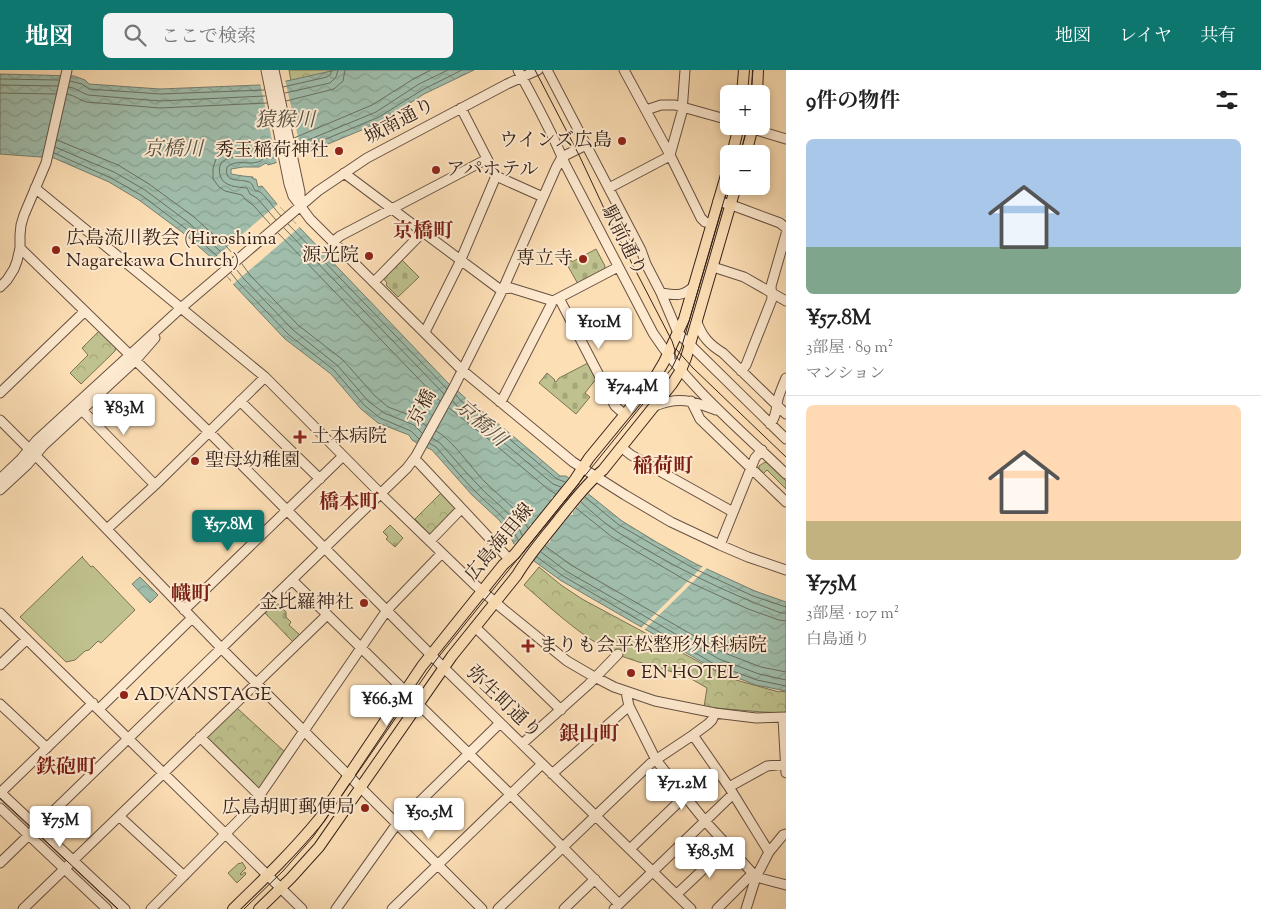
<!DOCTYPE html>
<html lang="ja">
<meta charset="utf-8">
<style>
body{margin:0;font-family:"Sorts Mill Goudy","Noto Serif JP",serif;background:#f2f2f2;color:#222;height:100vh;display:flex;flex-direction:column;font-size:19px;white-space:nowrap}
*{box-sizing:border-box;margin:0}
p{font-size:16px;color:#767676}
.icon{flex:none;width:28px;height:28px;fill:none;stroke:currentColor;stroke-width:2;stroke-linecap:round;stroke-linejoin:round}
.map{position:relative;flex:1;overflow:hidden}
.details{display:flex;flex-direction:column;background:#fff;width:475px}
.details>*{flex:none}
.tools{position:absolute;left:720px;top:15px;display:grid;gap:10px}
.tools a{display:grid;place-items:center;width:50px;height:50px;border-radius:8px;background:#fff;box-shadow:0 2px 8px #0003;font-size:25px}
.price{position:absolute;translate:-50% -42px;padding:0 11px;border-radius:5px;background:#fff;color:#222;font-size:16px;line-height:32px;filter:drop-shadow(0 1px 2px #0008)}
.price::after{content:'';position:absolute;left:50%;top:30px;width:15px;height:11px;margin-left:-8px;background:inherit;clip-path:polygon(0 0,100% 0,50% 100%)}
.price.on{background:#0f766e;color:#fff}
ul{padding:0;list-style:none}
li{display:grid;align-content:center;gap:10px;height:265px;padding:0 20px}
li+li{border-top:1px solid #e0e0e0}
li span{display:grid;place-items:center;height:155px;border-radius:8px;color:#555}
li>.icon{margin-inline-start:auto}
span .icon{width:90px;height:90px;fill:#fffc;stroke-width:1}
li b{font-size:21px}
h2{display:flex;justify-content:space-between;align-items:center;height:60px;padding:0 20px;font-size:21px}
header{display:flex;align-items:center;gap:30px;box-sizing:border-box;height:70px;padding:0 25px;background:#0f766e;color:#fff}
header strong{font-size:24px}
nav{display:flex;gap:28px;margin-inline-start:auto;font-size:18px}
.search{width:350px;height:45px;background:#f2f2f2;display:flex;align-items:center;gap:12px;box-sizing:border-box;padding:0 18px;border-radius:8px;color:#767676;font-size:19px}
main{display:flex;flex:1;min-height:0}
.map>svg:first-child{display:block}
.green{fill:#bfc28e;stroke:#7a7254}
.cemetery{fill:url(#cemetery-stones);stroke:#7a7254}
.park{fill:url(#park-crowns);stroke:#7a7254}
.water{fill:url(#water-waves);stroke:#757f71}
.pier{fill:#fddfb6}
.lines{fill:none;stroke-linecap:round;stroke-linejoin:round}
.shore{stroke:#6a7063;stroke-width:1}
.minor-casing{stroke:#675142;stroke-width:11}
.major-casing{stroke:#35221b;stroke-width:12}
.minor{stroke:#feead0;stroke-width:9}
.major{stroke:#fddfb6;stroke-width:10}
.tram{stroke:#35221b;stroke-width:1}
.poi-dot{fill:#8f2418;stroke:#feead0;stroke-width:2}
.labels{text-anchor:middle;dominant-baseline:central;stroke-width:4;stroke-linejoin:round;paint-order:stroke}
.street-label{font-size:19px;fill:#35221b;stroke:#feead0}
.poi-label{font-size:19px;fill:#35221b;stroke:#feead0;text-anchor:start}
.water-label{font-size:20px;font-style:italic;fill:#555046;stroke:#feead0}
.neighbourhood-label{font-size:20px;font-weight:bold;fill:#7a1f14;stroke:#feead0}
</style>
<header>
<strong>地図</strong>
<div class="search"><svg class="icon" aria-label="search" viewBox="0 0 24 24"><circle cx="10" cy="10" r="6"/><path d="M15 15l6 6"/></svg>ここで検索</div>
<nav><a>地図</a><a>レイヤ</a><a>共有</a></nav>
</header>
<main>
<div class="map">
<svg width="786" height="839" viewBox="0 0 786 839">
<defs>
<pattern id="cemetery-stones" width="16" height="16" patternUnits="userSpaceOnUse" patternTransform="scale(1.25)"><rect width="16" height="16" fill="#bfc28e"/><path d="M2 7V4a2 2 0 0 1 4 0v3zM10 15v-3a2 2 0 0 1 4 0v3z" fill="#a5a67a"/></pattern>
<pattern id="park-crowns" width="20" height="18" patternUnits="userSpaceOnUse" patternTransform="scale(1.25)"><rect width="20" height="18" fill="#bfc28e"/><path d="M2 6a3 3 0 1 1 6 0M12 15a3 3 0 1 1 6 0" fill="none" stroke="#a5a67a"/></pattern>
<pattern id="water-waves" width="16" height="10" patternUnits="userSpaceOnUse" patternTransform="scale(1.25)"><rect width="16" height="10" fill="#a0bdab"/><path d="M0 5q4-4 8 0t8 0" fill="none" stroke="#8aa293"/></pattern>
</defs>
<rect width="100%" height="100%" fill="#fddfb6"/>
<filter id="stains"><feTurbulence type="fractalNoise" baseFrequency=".004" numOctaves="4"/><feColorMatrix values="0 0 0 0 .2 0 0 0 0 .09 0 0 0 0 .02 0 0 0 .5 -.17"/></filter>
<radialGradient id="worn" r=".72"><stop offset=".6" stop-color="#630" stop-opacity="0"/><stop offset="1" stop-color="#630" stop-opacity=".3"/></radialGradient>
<path class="green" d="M765,392L769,394L786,411V419L767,400L763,404L759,400V396Z
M83,486L82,487L91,497L93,496L135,540L101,573L98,571L89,580L85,581L75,590L66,592L20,547Z
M242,792L246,798L240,804L241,805L245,802L246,804L237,813L228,803L239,793L240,794Z"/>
<path class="cemetery" d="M596,179L605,196L604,200L578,214L565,191L570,189L572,192Z
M401,189L419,207L398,227L386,215L387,213L383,208Z
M588,293L596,309L585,323L590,327L576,344L539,313L547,303L555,310L554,311L556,312L559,308Z
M390,455L403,468L395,477L386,469L388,467L383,462Z
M276,532L286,542V547L291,552L289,555L300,565L293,572L265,543Z"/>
<path class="park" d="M289,0H336L291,11Z
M99,261L116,276L115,281L81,314L70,303L88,285L82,278Z
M442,422L455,438V442L434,464H429L415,449Z
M539,497L561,515L582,529L714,600L736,610L779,622L780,621L786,622V643L762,642L704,637L707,618C700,614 694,610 687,607C666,599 645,595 624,587C589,574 553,540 524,515Z
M237,638L286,683L261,719H256L207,669V666Z"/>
<path class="water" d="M336,0H474L424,24L381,52L299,86L268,95L266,93L259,97H243L231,99V104L243,106L253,107V109H256L258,117L262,116L277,134L449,314C458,320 464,328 473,334C503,357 531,381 560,406H566L622,451L658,473L696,494L755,521L786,532V621L756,615L714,599L560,510L534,491L514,474L507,460L499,450L472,425L432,380L417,373L412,370L409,365L378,353L361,339L331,304L285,269L235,216L213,189L182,162L139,130L109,112L54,88L0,84V4L74,6L85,10L89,14L160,19L260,15L282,12Z
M140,507L158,525L150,533L132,514Z"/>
<path class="pier" d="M285,9L298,67L305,86L277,94L260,13Z
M279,133L280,137L296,154L298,153L301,156L232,215L230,212L231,210L211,191Z
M570,407L589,423L573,442V445H570L551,469L550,472L548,473L532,492L513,476L529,457L530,454H532L551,430L552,427H554Z
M704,495L708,497L643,561L640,559Z"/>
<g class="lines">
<path class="shore" d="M0,9L59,10
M70,11L82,14L89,19L160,24L264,20
M0,15L58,16
M69,17C77,18 81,23 88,25L160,31L265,26
M283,17L327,7L331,4V0
M0,23L56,24
M285,23L330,13L336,7L338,0
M67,24C75,25 80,31 87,32L160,38L267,33
M286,31L334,19L343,11L345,0
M294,68L372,35L415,8L431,0
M57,70L118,95L149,114L194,147L225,175L234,185
M296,75L376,42L419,14L448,0
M55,77L114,102L145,120L189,153L220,181L229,190
M297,81L379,47L422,20L462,0
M54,83L111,108L141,125L185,158L216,185L224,194
M278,87C273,88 270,88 266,88C260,89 264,90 258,92C248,95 236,89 227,97C224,114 238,108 249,112C254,114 252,118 256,121C257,121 258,121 260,122C264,124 276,141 281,146
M276,150L257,128L250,124L247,118C238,117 223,117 220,105C215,83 241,88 254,86C259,85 257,85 261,83C266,81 272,82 276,80
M270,154L253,135L246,130L242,125L225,121L219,117L213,109V98L216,89L224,82L241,78H254L261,75L275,73
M288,154L447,319
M284,158L444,324
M278,163L440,331
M242,194L250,205L298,255L343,290L374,325L388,337L417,348L426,356
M236,199L244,209L293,260L338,296L368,331L384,343L414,355L422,363
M231,203L239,213L289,265L334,300L364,335L380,348L411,361L419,369
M456,325L461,331L501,362L557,409L565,412
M453,331L457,336L497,367L553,414L561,417
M449,338L492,372L549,420L556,424
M436,361C452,369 472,399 485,412C500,427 518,439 528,458
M432,368L440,373C453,387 465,402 479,416C494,433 514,443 522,465
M429,373L436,377C449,392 461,407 475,421C491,438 508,447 518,470
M585,427L619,455L693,498L753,526L786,537
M581,432C592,442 604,453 616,461C667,494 724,522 781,543H786
M576,438L612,467L687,511L748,539L779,550L786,551
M545,476L571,495L722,582L761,597L786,602
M541,482L566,501L719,589L759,604L786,610
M537,487L563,506L716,595L757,610L786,616"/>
<g class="minor-casing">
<path id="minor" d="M266,0L289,114L293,126L310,149L462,300L573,392L625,425L671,452L720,475L748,487L786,500
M274,0L300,122V136
M518,0C535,31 552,62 565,94L653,263C688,317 740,359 786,404
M547,0L641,180L646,194L661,223L678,263L786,369
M624,0L670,85L701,148L705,152L712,154
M461,38L496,106L543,127
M646,40L661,35H675L729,50
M753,59L786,69
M344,103L498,218L503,219L511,218L553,231
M35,118L265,307L381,424L474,514L503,539L567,591L591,605L614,617L655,631L715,643L756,648L786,647
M609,118L666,88L670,85L682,42L685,0
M718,131L737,137L780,153L786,158
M333,172L340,166L487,89
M20,178L208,361L443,597L691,839
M713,197L744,207L786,231
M374,212L423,162
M0,217L7,210L14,199L17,191L20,178V165L21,155L24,145L46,93L67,0
M661,223C674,225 683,227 693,217
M559,228L615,336L624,344
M697,252C702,267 710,275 723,283L786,344
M425,262L459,194L496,106
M741,301L746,295L772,229L771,216L786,164
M0,323L85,241
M240,331L320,409
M691,331L700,349L786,432
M500,332L503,328L553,231L618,197
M655,336C680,326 692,331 716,340
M80,338L155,415
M0,350L43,393L227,584L482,839
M770,354C777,346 776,338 778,329C780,322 783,315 786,308
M621,377L631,385L733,442
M414,389L419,393L509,489
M0,409L21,389L37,370L181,238L318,121L367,88L507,14L538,0
M0,420L27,395L43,376L135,291L155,268
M107,459L155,415L265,307
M430,471L461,439
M720,475L755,388L762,380
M292,510L511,725L619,834
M184,540L343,386
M0,543L302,839
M475,557L561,640
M0,595L27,569
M626,622L629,636L656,690L705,751L756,807L786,815
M0,634L47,678
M99,639L192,548
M783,648L786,703
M693,665L729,717L769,782
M200,667L260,726
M522,674L589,614L618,584
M552,704L629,636
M729,717L767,696L786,694
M0,722L125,839
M0,723L93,633
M0,738L107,839
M119,746L184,806
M630,779L685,726
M0,793L407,398L416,386L454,317L503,219L556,98L562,87L586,75
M677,824L727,777
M23,839L327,545
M151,839L251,738L387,540L442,483
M336,839L396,755L500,653
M392,839L542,694
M498,839L651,693L693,665L708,654L712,650L715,643
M564,839L595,809
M614,839L733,724
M717,839L750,806L756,807L769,782L783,765L786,764
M746,839L756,807"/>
</g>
<g class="major-casing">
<path id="major" d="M742,24L744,0
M757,24L758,0
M732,84L739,56
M746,84L753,56
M233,839C263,810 293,781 320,748L422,596L503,495L515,484L574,411L589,388L654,309L664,292L684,249L729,95
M259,839L291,808L319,777L452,586L517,505C529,485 545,467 559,449C573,432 586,414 603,400L672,314L681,300L686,288L736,116"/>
</g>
<use href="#minor" class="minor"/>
<use href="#major" class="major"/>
<path class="tram" d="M535,0L579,85L609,149L672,271L675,280V289
M751,24L753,0
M740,84L748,56
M676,279L693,298L786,387
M0,728L118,839
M244,839L283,801L313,767L436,590L672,298L681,279L729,113"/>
</g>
<g class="poi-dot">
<circle cx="622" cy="71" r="5"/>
<circle cx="339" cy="81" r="5"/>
<circle cx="436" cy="100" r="5"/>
<circle cx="56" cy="180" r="5"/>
<circle cx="369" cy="186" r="5"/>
<circle cx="583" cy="189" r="5"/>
<path d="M297.5 359.5h5v5h5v5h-5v5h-5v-5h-5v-5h5z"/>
<circle cx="195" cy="391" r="5"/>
<circle cx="364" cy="533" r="5"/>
<path d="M525.5 568.5h5v5h5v5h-5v5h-5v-5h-5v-5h5z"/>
<circle cx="631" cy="603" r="5"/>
<circle cx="124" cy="625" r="5"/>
<circle cx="365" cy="738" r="5"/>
</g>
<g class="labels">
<g class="street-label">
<text transform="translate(400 52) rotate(-28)">城南通り</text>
<text transform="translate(623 171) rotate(63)">駅前通り</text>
<text transform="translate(423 338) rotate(-61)">京橋</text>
<text transform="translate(500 473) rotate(-50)">広島海田線</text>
<text transform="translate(503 633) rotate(44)">弥生町通り</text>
</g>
<g class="poi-label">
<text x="612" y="71" text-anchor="end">ウインズ広島</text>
<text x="329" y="81" text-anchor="end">秀玉稲荷神社</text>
<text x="446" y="100">アパホテル</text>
<text x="66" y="169">広島流川教会 (Hiroshima<tspan x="66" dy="22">Nagarekawa Church)</tspan></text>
<text x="359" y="186" text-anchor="end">源光院</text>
<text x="573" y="189" text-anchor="end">専立寺</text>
<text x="311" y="367">土本病院</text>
<text x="205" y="391">聖母幼稚園</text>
<text x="354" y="533" text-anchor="end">金比羅神社</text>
<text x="539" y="576">まりも会平松整形外科病院</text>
<text x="641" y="603">EN HOTEL</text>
<text x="134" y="625">ADVANSTAGE</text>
<text x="355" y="738" text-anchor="end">広島胡町郵便局</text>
</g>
<g class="water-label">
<text x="285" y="51">猿猴川</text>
<text x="173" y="80">京橋川</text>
<text transform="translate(480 354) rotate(41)">京橋川</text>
</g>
<g class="neighbourhood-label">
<text x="423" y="162">京橋町</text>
<text x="663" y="397">稲荷町</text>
<text x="349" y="433">橋本町</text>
<text x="191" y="525">幟町</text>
<text x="589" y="665">銀山町</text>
<text x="66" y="698">鉄砲町</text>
</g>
</g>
<rect width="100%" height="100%" filter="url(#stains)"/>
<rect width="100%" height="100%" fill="url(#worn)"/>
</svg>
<div class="tools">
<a>+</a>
<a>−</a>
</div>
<b class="price" style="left:599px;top:280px">¥101M</b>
<b class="price" style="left:632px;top:344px">¥74.4M</b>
<b class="price" style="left:124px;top:366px">¥83M</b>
<b class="price on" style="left:228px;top:482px">¥57.8M</b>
<b class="price" style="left:387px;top:657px">¥66.3M</b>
<b class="price" style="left:682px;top:741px">¥71.2M</b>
<b class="price" style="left:429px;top:770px">¥50.5M</b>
<b class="price" style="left:60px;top:778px">¥75M</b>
<b class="price" style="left:710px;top:809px">¥58.5M</b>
</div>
<section class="details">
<h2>9件の物件<svg class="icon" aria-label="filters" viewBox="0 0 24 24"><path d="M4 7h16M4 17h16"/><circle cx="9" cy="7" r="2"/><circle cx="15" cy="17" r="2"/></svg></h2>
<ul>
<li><span style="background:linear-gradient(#a9c7e8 70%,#7fa58c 0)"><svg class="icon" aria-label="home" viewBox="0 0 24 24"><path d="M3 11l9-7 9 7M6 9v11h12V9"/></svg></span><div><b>¥57.8M</b><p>3部屋 · 89 m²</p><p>マンション</p></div></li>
<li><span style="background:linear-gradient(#ffd9b3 75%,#c2b280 0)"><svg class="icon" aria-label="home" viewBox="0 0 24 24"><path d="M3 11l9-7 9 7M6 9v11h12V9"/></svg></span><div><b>¥75M</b><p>3部屋 · 107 m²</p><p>白島通り</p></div></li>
</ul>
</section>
</main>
